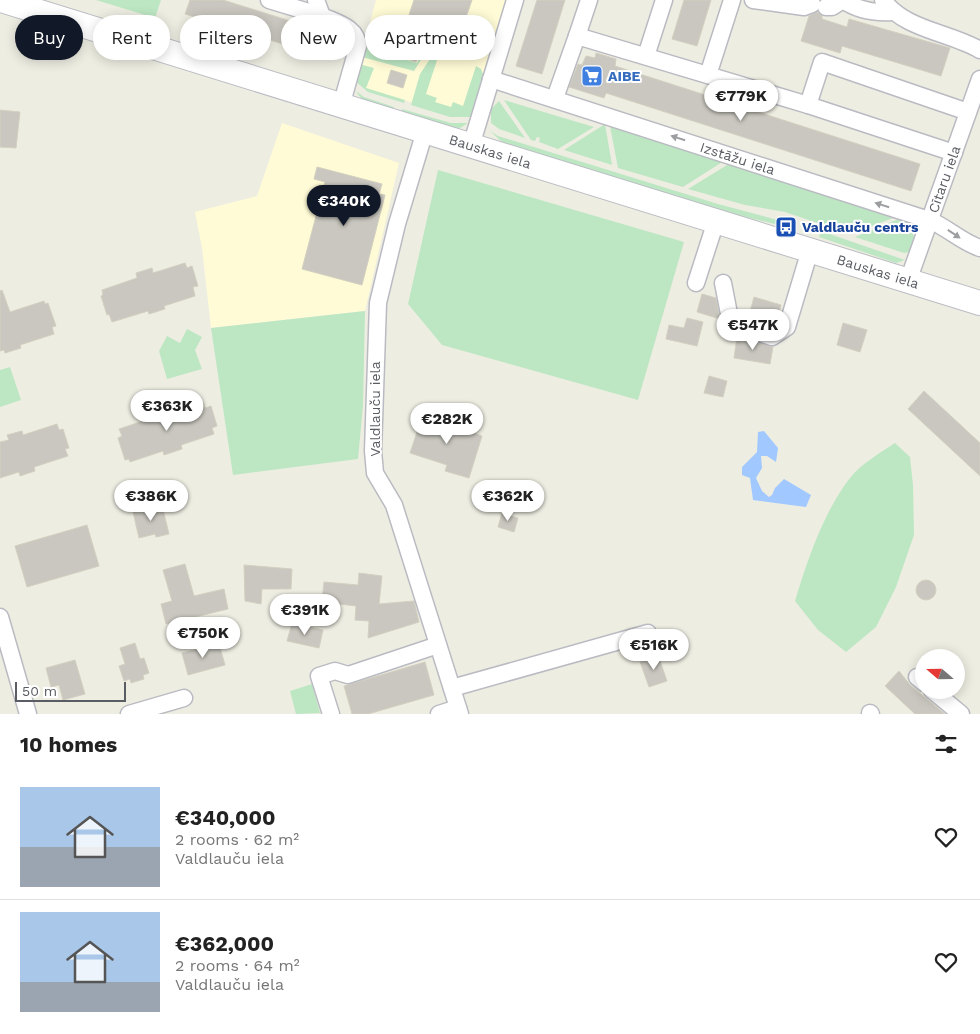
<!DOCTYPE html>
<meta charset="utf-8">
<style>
body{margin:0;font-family:"Work Sans",sans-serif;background:#f6f6f6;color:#222;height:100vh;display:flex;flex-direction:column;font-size:19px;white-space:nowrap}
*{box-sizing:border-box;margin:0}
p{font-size:16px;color:#767676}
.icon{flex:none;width:28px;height:28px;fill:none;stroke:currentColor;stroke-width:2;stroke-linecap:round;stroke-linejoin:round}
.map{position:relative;height:714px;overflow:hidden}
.side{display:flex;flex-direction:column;background:#fff;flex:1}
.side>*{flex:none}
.banner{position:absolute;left:15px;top:15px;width:500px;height:45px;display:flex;gap:10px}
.needle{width:32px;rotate:290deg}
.buttons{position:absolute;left:915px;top:649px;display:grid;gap:10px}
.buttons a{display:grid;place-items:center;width:50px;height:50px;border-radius:50%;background:#fff;box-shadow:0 2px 12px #0003;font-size:25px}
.scale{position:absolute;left:15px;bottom:12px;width:111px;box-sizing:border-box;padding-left:5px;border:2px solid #5b5d64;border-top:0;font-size:14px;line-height:18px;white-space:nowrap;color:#5b5d64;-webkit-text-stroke:4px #fff;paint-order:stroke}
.price{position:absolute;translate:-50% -42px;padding:0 11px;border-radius:18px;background:#fff;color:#222;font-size:16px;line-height:32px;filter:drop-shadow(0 1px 2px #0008)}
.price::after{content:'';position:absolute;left:50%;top:30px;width:15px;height:11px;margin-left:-8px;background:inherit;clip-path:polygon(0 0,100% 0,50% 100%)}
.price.on{background:#111827;color:#fff}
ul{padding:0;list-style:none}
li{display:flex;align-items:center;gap:15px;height:125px;padding:0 20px}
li+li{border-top:1px solid #e0e0e0}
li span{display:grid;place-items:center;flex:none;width:140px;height:100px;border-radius:0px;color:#555}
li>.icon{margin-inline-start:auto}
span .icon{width:60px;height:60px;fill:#fffc;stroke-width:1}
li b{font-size:21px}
h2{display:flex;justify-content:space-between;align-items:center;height:60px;padding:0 20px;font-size:21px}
.pill{padding:0 18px;border-radius:22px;background:#fff;box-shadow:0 2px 12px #0003;font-size:18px;line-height:45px}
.pill.on{background:#111827;color:#fff}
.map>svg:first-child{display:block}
.commercial{fill:#fffbd6}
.green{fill:#bde7c3}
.water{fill:#a1c9ff}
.building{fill:#c9c7bf;stroke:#d3d0c0}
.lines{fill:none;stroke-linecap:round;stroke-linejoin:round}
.street-casing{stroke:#babbc2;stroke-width:19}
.secondary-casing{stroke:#bbbdc4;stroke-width:26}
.street{stroke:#fff;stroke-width:16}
.secondary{stroke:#fff;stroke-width:24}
.oneway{fill:#9d9ea2}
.labels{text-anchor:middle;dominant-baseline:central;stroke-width:4;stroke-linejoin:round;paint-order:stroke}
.shop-label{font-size:14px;font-weight:bold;fill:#366cbe;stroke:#fff;text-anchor:start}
.street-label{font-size:14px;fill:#5b5d64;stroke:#fff}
.transit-label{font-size:14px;font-weight:bold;fill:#164399;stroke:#fff;text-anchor:start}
</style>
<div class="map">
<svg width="980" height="714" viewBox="0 0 980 714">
<rect width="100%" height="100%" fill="#eeede2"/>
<path class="commercial" d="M376,0H520L485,119L449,113L369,90L355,79Z
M282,123L399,163L365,311L211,328L202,248L195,212L257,196Z"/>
<path class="green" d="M96,0H161L155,18Z
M384,35L381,47L402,54L401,58L417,63L422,49L427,50L414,71L362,57L366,46Z
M434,53L439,54L426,94L437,98L435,102L451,107L453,102L463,106L476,66L481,69L484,76L472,117H450L411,105L420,74Z
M359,64L374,68L366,88L405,100L404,103L368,92L355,81Z
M356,91L364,97L394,107L393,111C381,107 362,104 356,91Z
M504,100L594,127L558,149L539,142L540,138L537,137L535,141L531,140Z
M499,101L525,138L499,129L491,123V109Z
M402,109L451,123H468L460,128H452L401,113Z
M609,121L727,159L683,187L618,168Z
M605,124L612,165L564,150Z
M490,131L498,136L718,204L785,222L783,226L709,208L503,143Z
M732,162L896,217L850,234L785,212L745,205L688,189Z
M438,170L684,242L638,400L442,345L408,304Z
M901,218L911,225L914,237L909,252L904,253L855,237Z
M821,231L905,260L896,263L819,237Z
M365,311L363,405L358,459L233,475L211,328Z
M187,329L202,337L195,350L202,369L167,379L159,351L167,336L180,343Z
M10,367L21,400L0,407V370Z
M895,443L910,457L913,485L914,535L896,587L876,627L846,652L818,630L795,601C807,561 824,511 850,478C862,463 880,453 895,443Z
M312,684L320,713L296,714L290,691Z"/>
<path class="water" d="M764,431L778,448L776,462L767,456H761L762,468L756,478L762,491L769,497L772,495L775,488L784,479L811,495L806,507L753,500L750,478L742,475V467L757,452L758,432Z"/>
<path class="building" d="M190,0H223L329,33L322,56L185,14Z
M414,0H472L461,32L409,15Z
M537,0H565L542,74L516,66Z
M684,0H711L697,46L672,39Z
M817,12L822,16V19L847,27L849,19L950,48L941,76L842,46L840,53L801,41L809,16Z
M407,43L421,48L416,62L402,57Z
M596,53L616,59L615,66L920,164L911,191L606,93L604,98L569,87L578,64L582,65L586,56L595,58Z
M391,70L407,75L403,88L387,83Z
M0,110L20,112L16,148L0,147Z
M317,167L382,184L379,194L385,195L362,285L302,269L325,182L314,179Z
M185,263L187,268L192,266L198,286L193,287L195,296L164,306L165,309L149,314L148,311L112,322L109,314L107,315L101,296L103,295L102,290L137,278L136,273L152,268L153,273Z
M2,290L10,312L44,301L45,304L48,303L56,326L52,327L54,334L20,345L21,348L5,353L4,350L0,351V291Z
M702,294L716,298L720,319L697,312Z
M754,297L781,305L776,322L770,326L748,319Z
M687,318L703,322L697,346L666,339L669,325L684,328Z
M843,323L867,330L860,352L837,345Z
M737,337L773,347L770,364L734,358Z
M709,376L727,381L723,397L704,393Z
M924,391L980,443V476L908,409Z
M203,402L205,408L211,406L217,426L212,428L214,434L181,445L182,449L164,455L163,451L130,462L129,459L125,460L118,438L122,436L119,429L152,418L150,414L168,408L170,413Z
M423,414L482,436L469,478L445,471L447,465L410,453Z
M57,424L59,430L63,429L69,448L65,449L68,456L34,467L35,471L20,476L19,472L0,478V442L9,440L7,435L22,431L23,435Z
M162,505L169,534L156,537L155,534L139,538L133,512Z
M502,513L518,518L514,532L498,527Z
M87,525L99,566L27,587L15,546Z
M185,564L194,596L224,589L228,609L166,624L161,604L172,601L163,570Z
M244,565L292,569L291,589H262L261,604L245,601Z
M359,573L382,576L379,604L414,601L419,622L368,638L369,621L355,620L356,606L322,602L324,582L358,585Z
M916 590a10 10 0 1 1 20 0a10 10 0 1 1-20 0Z
M292,623L323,630L319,648L287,641Z
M135,643L140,659L144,658L149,673L143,675L144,679L131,683L130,679L124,681L119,666L125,664L120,648Z
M219,644L225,665L188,675L182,653Z
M658,655L667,681L649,687L640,662Z
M75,660L85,694L63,700L59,685L51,687L46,668Z
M425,662L434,695L368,714H352L344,686Z
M899,671L910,685L945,714H915L885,686Z"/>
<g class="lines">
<g class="street-casing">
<g id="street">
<path d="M269,0L322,16"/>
<path d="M316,0L322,16C337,23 357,27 358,46L341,106"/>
<path d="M753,0L804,7L812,4"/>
<path d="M843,0C857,10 875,13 892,12"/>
<path d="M883,0C905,30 949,32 980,50"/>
<path d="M826,7H832L843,0"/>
<path d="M577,36L589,0"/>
<path d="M646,56L664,0"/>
<path d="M708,75L732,0"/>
<path id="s1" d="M491,79L929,220C947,227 961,242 980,248"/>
<path d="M555,98L577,36L808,105L954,153"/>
<path d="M808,105L822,62L968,112"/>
<path d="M425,131L397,224L378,303L373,451L375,473L394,505L460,714"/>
<path d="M471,146L515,0"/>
<path id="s2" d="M908,281L980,79"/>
<path d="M696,283L716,221"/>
<path d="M723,283L731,324L772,337L787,327L810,250"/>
<path d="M0,617L28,714"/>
<path d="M917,677L924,683"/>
<path d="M452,688L648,633"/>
<path d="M932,690L961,714"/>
<path d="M870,713L871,714"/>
<path d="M129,714L184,698"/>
<path d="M331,714L319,676L335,671L348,675L438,645"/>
<path d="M439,714L458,708"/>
</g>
</g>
<g class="secondary-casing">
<g id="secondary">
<path id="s3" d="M1,0L980,303"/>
</g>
</g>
<use href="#street" class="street"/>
<use href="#secondary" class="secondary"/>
</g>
<defs><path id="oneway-solid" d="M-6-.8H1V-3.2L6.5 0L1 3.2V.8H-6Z" transform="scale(1.25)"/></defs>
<g class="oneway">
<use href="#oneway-solid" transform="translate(678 138) rotate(-162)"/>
<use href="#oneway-solid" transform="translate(882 205) rotate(-162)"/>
<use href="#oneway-solid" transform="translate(954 234) rotate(34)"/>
</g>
<defs>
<g id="supermarket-square" transform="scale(1.125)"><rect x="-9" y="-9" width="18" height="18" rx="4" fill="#3f7fe0" stroke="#fff"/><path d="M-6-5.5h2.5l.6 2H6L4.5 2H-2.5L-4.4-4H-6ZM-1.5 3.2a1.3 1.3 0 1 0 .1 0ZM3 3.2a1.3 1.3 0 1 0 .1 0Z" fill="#fff"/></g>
<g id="bus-square" transform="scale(1.125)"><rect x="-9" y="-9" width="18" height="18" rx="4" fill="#1a4fb4" stroke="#fff"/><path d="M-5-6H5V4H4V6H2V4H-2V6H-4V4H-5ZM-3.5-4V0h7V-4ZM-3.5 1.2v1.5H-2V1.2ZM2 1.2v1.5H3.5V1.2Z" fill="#fff"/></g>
</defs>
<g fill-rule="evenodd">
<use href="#supermarket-square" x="592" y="76"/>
<use href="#bus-square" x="786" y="227"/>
</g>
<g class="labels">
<g class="shop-label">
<text x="608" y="76">AIBE</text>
</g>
<g class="street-label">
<text stroke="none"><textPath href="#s3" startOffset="512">Bauskas iela</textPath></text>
<text stroke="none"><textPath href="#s1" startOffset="259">Izstāžu iela</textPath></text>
<text stroke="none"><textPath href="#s2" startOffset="108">Cītaru iela</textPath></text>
<text stroke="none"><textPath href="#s3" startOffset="918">Bauskas iela</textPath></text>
<text transform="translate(375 409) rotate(-90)">Valdlauču iela</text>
</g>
<g class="transit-label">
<text x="802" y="227">Valdlauču centrs</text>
</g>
</g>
</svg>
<div class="buttons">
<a><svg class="needle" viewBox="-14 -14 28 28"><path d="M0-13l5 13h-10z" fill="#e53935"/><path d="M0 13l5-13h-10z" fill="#767676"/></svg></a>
</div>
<div class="scale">50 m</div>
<b class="price" style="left:741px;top:122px">€779K</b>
<b class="price on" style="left:344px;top:227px">€340K</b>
<b class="price" style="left:753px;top:351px">€547K</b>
<b class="price" style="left:167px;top:432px">€363K</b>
<b class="price" style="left:447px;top:445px">€282K</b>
<b class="price" style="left:151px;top:522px">€386K</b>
<b class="price" style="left:508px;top:522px">€362K</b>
<b class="price" style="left:305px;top:636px">€391K</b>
<b class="price" style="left:203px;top:659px">€750K</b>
<b class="price" style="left:654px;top:671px">€516K</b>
<div class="banner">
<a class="pill on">Buy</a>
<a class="pill">Rent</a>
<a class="pill">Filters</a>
<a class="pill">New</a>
<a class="pill">Apartment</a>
</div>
</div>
<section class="side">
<h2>10 homes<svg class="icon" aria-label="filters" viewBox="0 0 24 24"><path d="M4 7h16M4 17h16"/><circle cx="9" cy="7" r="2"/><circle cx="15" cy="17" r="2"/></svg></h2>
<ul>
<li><span style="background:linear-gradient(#a9c7e8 60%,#9aa5b1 0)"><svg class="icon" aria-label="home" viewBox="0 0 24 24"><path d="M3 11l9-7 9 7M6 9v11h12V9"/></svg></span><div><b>€340,000</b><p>2 rooms · 62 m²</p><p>Valdlauču iela</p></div><svg class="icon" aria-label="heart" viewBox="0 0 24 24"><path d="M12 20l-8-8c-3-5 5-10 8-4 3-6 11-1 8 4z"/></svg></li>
<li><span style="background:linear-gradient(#a9c7e8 70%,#9aa5b1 0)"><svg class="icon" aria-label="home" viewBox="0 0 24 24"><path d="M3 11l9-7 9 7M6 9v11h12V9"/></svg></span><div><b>€362,000</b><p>2 rooms · 64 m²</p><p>Valdlauču iela</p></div><svg class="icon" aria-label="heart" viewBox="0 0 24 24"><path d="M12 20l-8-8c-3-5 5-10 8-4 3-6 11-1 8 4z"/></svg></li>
</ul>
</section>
